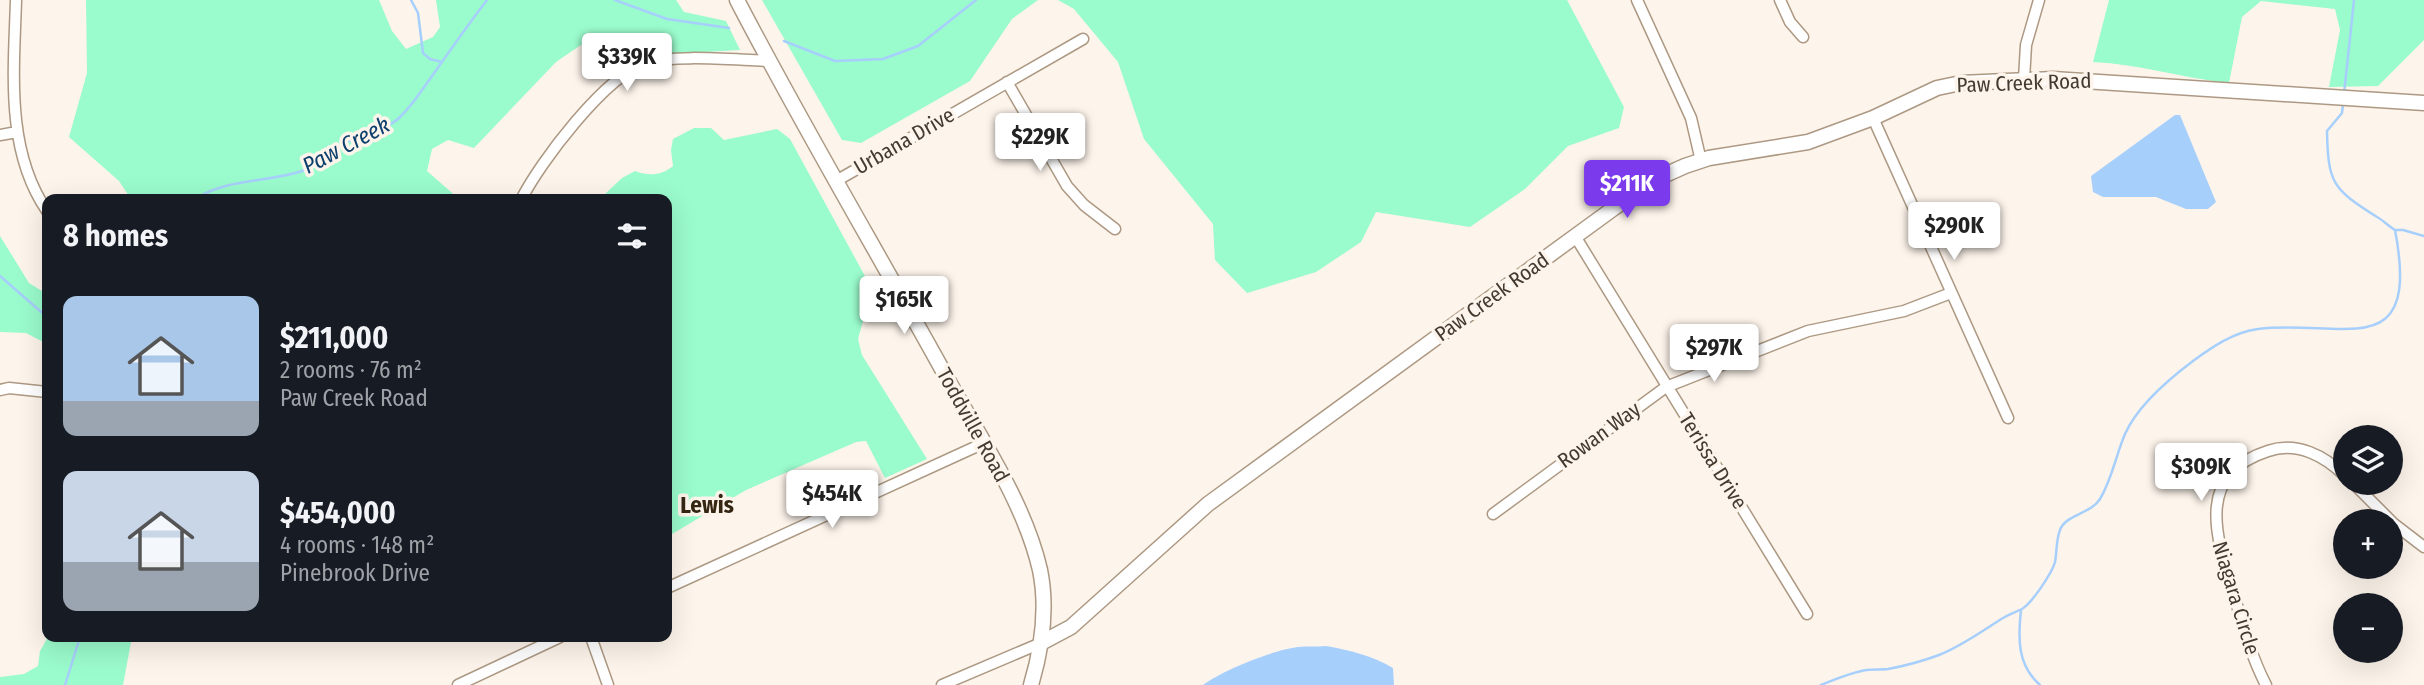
<!DOCTYPE html>
<meta charset="utf-8">
<style>
body{margin:0;font-family:"Fira Sans Condensed",sans-serif;background:#20242c;color:#f1f3f6;height:100vh;display:flex;flex-direction:column;font-size:26px;white-space:nowrap}
*{box-sizing:border-box;margin:0}
p{font-size:23px;color:#9ea1a6}
.icon{flex:none;width:38px;height:38px;fill:none;stroke:currentColor;stroke-width:2;stroke-linecap:round;stroke-linejoin:round}
.map{position:relative;flex:1;overflow:hidden}
.panel{position:absolute;left:42px;top:194px;width:630px;height:448px;display:flex;flex-direction:column;background:#171b24;border-radius:14px;box-shadow:0 7px 28px #0002}
.panel>*{flex:none}
.fabs{position:absolute;left:2333px;top:425px;display:grid;gap:14px}
.fabs a{display:grid;place-items:center;width:70px;height:70px;border-radius:50%;background:#171b24;box-shadow:0 7px 28px #0002;font-size:35px}
.price{position:absolute;translate:-50% -60px;padding:0 16px;border-radius:7px;background:#fff;color:#222;font-size:23px;line-height:46px;filter:drop-shadow(0 2px 4px #0008)}
.price::after{content:'';position:absolute;left:50%;top:42px;width:21px;height:16px;margin-left:-10px;background:inherit;clip-path:polygon(0 0,100% 0,50% 100%)}
.price.on{background:#7c3aed;color:#fff}
ul{padding:0;list-style:none}
li{display:flex;align-items:center;gap:21px;height:175px;padding:0 21px}
li span{display:grid;place-items:center;flex:none;width:196px;height:140px;border-radius:14px;color:#555}
li>.icon{margin-inline-start:auto}
span .icon{width:84px;height:84px;fill:#fffc;stroke-width:1}
li b{font-size:30px}
h2{display:flex;justify-content:space-between;align-items:center;height:84px;padding:0 21px;font-size:30px}
.map>svg:first-child{display:block}
.green{fill:#9afbcc}
.water{fill:#a7cffc}
.lines{fill:none;stroke-linecap:round;stroke-linejoin:round}
.stream{stroke:#a7cffc;stroke-width:2.5}
.street-casing{stroke:#ad9983;stroke-width:13}
.secondary-casing{stroke:#ad9983;stroke-width:17}
.street{stroke:#fff;stroke-width:10}
.secondary{stroke:#fff;stroke-width:14}
.labels{text-anchor:middle;dominant-baseline:central;stroke-width:7;stroke-linejoin:round;paint-order:stroke}
.street-label{font-size:21px;fill:#433b32;stroke:#fdf4eb}
.water-label{font-size:23px;font-style:italic;fill:#0d3f6d;stroke:#fdf4eb}
.neighbourhood-label{font-size:23px;font-weight:bold;fill:#352612;stroke:#fdf4eb}
</style>
<div class="map">
<svg width="2424" height="685" viewBox="0 0 2424 685">
<rect width="100%" height="100%" fill="#fdf4eb"/>
<path class="green" d="M86,0H379L392,31L406,49L433,37L440,27L436,0H676L684,12L726,21L740,50L669,54L629,63L614,44L597,34L556,62L474,148L448,140L432,149L427,171L459,199H131L119,181L69,137L87,73Z
M762,0H1038L1012,19L970,81L861,143L842,140Z
M1058,0H1567L1624,107L1619,128L1568,146L1525,189L1470,227L1376,212L1361,242L1316,272L1247,293L1215,260L1213,224L1144,139L1118,62L1074,9Z
M2109,0H2424V40L2378,86L2329,87L2340,30L2335,9L2261,1L2242,17L2229,83C2183,78 2139,64 2093,62Z
M694,128H711L724,140L777,129L790,139L866,278L870,296L858,339L862,355L927,459L885,478L866,441L856,442L746,490L667,537V200L609,199L605,194L622,178L635,171C649,176 661,176 673,166L671,150L673,139Z
M0,236L29,283L47,294V344L26,333L0,332Z
M48,637H132L123,685H0V677L24,674L38,666L40,651Z"/>
<path class="water" d="M2175,115H2180L2216,202L2208,209H2186L2156,197H2103L2093,192L2091,176Z
M1326,646C1349,650 1373,656 1393,668L1394,685H1203C1223,670 1273,650 1298,647C1307,646 1317,647 1326,646Z"/>
<g class="lines">
<path class="stream" d="M411,0L418,13L423,53L430,59L442,62
M615,0L667,19L729,28
M784,41L835,61L883,59L918,46L976,0
M2344,94L2354,0
M2343,104L2342,113L2327,131C2328,184 2333,189 2377,217C2383,220 2388,226 2395,230H2403L2424,236
M194,200C226,178 266,183 302,171C325,164 329,153 347,142C363,133 387,130 400,117C412,106 421,91 430,79C449,52 467,26 487,0
M0,276L47,317
M2021,610C2018,638 2017,665 2040,685
M65,685L80,637
M1821,685C1836,679 1852,672 1867,670C1874,669 1881,670 1888,669C1904,666 1923,661 1939,655C1962,646 1982,631 2003,618C2009,614 2016,612 2022,609C2032,603 2052,573 2055,562C2057,552 2056,540 2060,530C2066,514 2091,514 2100,499C2112,479 2116,455 2125,434C2137,407 2169,379 2193,361C2212,347 2234,332 2258,329C2343,319 2421,366 2395,230"/>
<g class="street-casing">
<path id="street" d="M16,0C14,70 5,150 47,211
M1637,0L1691,118L1701,161
M1780,0L1790,22L1803,37
M2024,79L2026,45L2039,0
M1007,82L1067,186L1084,205L1115,229
M1873,118L2008,418
M0,135L17,132
M836,181L1083,39
M521,200C540,162 606,75 646,63C676,54 735,60 769,61
M1575,236L1807,614
M0,390L9,388L47,392
M2353,483L2394,524L2424,547
M1493,514L1666,387L1808,331L1904,311L1951,293
M667,588L984,443
M591,637L608,685
M458,685L560,637
M942,685L1041,643
M2266,685C2251,656 2243,626 2234,595C2217,539 2193,475 2268,451C2297,441 2325,456 2345,476"/>
</g>
<g class="secondary-casing">
<path id="secondary" d="M737,0C804,129 878,253 948,380C981,439 1025,504 1040,570C1048,609 1042,648 1031,685
M1041,643L1071,627L1208,504L1614,208L1656,179L1685,166L1709,158L1808,142L1873,118L1937,88L1961,83L2053,79L2424,103"/>
</g>
<use href="#street" class="street"/>
<use href="#secondary" class="secondary"/>
</g>
<g class="labels">
<g class="street-label">
<text transform="translate(2024 83) rotate(-2)">Paw Creek Road</text>
<text transform="translate(904 141) rotate(-30)">Urbana Drive</text>
<text transform="translate(1492 297) rotate(-36)">Paw Creek Road</text>
<text transform="translate(973 425) rotate(61)">Toddville Road</text>
<text transform="translate(1599 435) rotate(-36)">Rowan Way</text>
<text transform="translate(1713 461) rotate(58)">Terissa Drive</text>
<text transform="translate(2236 598) rotate(73)">Niagara Circle</text>
</g>
<g class="water-label">
<text transform="translate(346 145) rotate(-28)">Paw Creek</text>
</g>
<g class="neighbourhood-label">
<text x="707" y="505">Lewis</text>
</g>
</g>
</svg>
<div class="fabs">
<a><svg class="icon" aria-label="layers" viewBox="0 0 24 24"><path d="M12 4l9 5-9 5-9-5zM3 14l9 5 9-5"/></svg></a>
<a>+</a>
<a>−</a>
</div>
<b class="price" style="left:627px;top:93px">$339K</b>
<b class="price" style="left:1040px;top:173px">$229K</b>
<b class="price on" style="left:1627px;top:220px">$211K</b>
<b class="price" style="left:1954px;top:262px">$290K</b>
<b class="price" style="left:904px;top:336px">$165K</b>
<b class="price" style="left:1714px;top:384px">$297K</b>
<b class="price" style="left:2201px;top:503px">$309K</b>
<b class="price" style="left:832px;top:530px">$454K</b>
<section class="panel">
<h2>8 homes<svg class="icon" aria-label="filters" viewBox="0 0 24 24"><path d="M4 7h16M4 17h16"/><circle cx="9" cy="7" r="2"/><circle cx="15" cy="17" r="2"/></svg></h2>
<ul>
<li><span style="background:linear-gradient(#a9c7e8 75%,#9aa5b1 0)"><svg class="icon" aria-label="home" viewBox="0 0 24 24"><path d="M3 11l9-7 9 7M6 9v11h12V9"/></svg></span><div><b>$211,000</b><p>2 rooms · 76 m²</p><p>Paw Creek Road</p></div></li>
<li><span style="background:linear-gradient(#c9d6e8 65%,#9aa5b1 0)"><svg class="icon" aria-label="home" viewBox="0 0 24 24"><path d="M3 11l9-7 9 7M6 9v11h12V9"/></svg></span><div><b>$454,000</b><p>4 rooms · 148 m²</p><p>Pinebrook Drive</p></div></li>
</ul>
</section>
</div>
